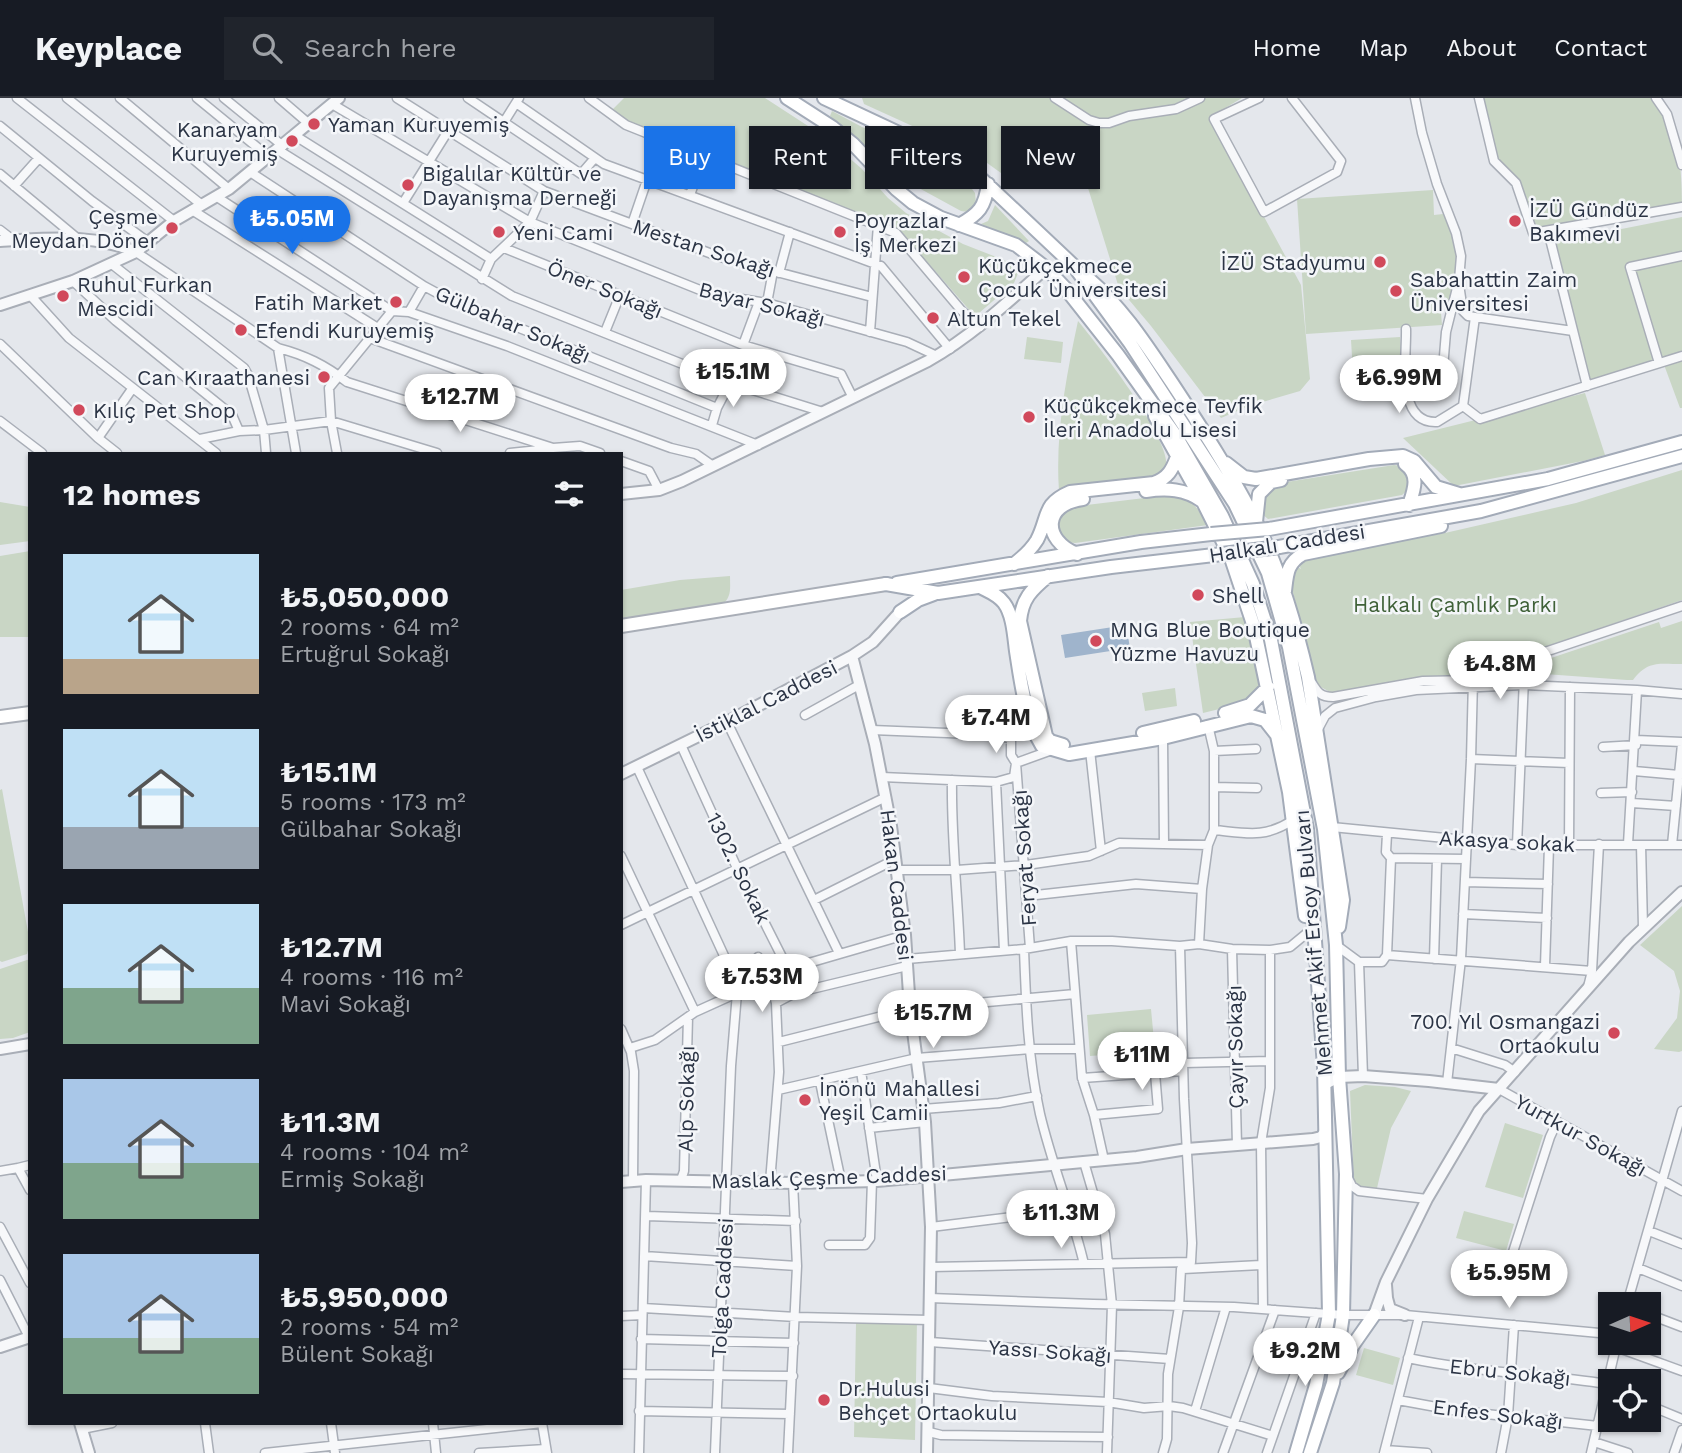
<!DOCTYPE html>
<meta charset="utf-8">
<style>
body{margin:0;font-family:"Work Sans",sans-serif;background:#20242c;color:#f1f3f6;height:100vh;display:flex;flex-direction:column;font-size:26px;white-space:nowrap}
*{box-sizing:border-box;margin:0}
p{font-size:23px;color:#9ea1a6}
.icon{flex:none;width:38px;height:38px;fill:none;stroke:currentColor;stroke-width:2;stroke-linecap:round;stroke-linejoin:round}
.map{position:relative;flex:1;overflow:hidden}
.side{position:absolute;left:28px;top:354px;width:595px;height:973px;display:flex;flex-direction:column;background:#171b24;border-radius:0px;box-shadow:0 2px 5px #0004}
.side>*{flex:none}
.top-card{position:absolute;left:644px;top:28px;width:665px;height:63px;display:flex;gap:14px}
.needle{width:46px;rotate:87deg}
.buttons{position:absolute;left:1598px;top:1194px;display:grid;gap:14px}
.buttons a{display:grid;place-items:center;width:63px;height:63px;border-radius:0px;background:#171b24;box-shadow:0 2px 5px #0004;font-size:35px}
.price{position:absolute;translate:-50% -60px;padding:0 16px;border-radius:24px;background:#fff;color:#222;font-size:23px;line-height:46px;filter:drop-shadow(0 2px 4px #0008)}
.price::after{content:'';position:absolute;left:50%;top:42px;width:21px;height:16px;margin-left:-10px;background:inherit;clip-path:polygon(0 0,100% 0,50% 100%)}
.price.current{background:#1a73e8;color:#fff}
ul{padding:0;list-style:none}
li{display:flex;align-items:center;gap:21px;height:175px;padding:0 35px}
li span{display:grid;place-items:center;flex:none;width:196px;height:140px;border-radius:0px;color:#555}
li>.icon{margin-inline-start:auto}
span .icon{width:84px;height:84px;fill:#fffc;stroke-width:1}
li b{font-size:30px}
h2{display:flex;justify-content:space-between;align-items:center;height:84px;padding:0 35px;font-size:30px}
.pill{padding:0 24px;border-radius:0px;background:#171b24;box-shadow:0 2px 5px #0004;font-size:24px;line-height:63px}
.pill.current{background:#1a73e8;color:#fff}
header{display:flex;align-items:center;gap:42px;box-sizing:border-box;height:98px;padding:0 35px;background:#171b24;border-bottom:2px solid #363941}
header strong{font-size:33px}
nav{display:flex;gap:38px;margin-inline-start:auto;font-size:24px}
.search{width:490px;height:63px;background:#20242c;display:flex;align-items:center;gap:18px;box-sizing:border-box;padding:0 24px;border-radius:0px;color:#9ea1a6;font-size:26px}
.map>svg:first-child{display:block}
.green{fill:#c9d6c5}
.water{fill:#9fb4cc}
.lines{fill:none;stroke-linecap:round;stroke-linejoin:round}
.minor-casing{stroke:#a9aeb7;stroke-width:11}
.tertiary-casing{stroke:#a9aeb7;stroke-width:14}
.secondary-casing{stroke:#a9aeb7;stroke-width:16}
.primary-casing{stroke:#a3abb8;stroke-width:16}
.minor{stroke:#f7f8fa;stroke-width:8}
.tertiary{stroke:#f7f8fa;stroke-width:10}
.secondary{stroke:#fff;stroke-width:12}
.primary{stroke:#fff;stroke-width:12}
.primary-bridge-casing{stroke:#a3abb8;stroke-width:16;stroke-linecap:butt}
.primary-bridge{stroke:#fff;stroke-width:12}
.poi-dot{fill:#d1495b;stroke:#f4f6f9;stroke-width:2.5}
.labels{text-anchor:middle;dominant-baseline:central;stroke-width:5;stroke-linejoin:round;paint-order:stroke}
.poi-label{font-size:21px;fill:#2b3445;stroke:#f4f6f9;text-anchor:start}
.street-label{font-size:21px;fill:#2b3445;stroke:#f4f6f9}
.park-label{font-size:21px;fill:#3f6138;stroke:#f4f6f9}
</style>
<header>
<strong>Keyplace</strong>
<div class="search"><svg class="icon" aria-label="search" viewBox="0 0 24 24"><circle cx="10" cy="10" r="6"/><path d="M15 15l6 6"/></svg>Search here</div>
<nav><a>Home</a><a>Map</a><a>About</a><a>Contact</a></nav>
</header>
<div class="map">
<svg width="1682" height="1355" viewBox="0 0 1682 1355">
<rect width="100%" height="100%" fill="#e4e7ec"/>
<path class="green" d="M624,0H765L825,39L862,71L888,100L906,115L963,146L1004,162L1016,171L1018,175L1014,185L979,215H972L898,131L628,23L612,12Z
M862,0H1242L1210,19L1301,187L1310,281L1300,293L1249,308L1221,320L1151,228L1119,190L1088,90L1053,30L1001,75L976,57L864,6Z
M1479,0H1656C1679,37 1682,66 1682,109L1533,135L1516,85L1494,63Z
M832,13L862,29L894,40L887,46L879,62L830,18Z
M906,55H918L943,69L969,87L975,95L976,105L968,114L961,113L917,89L898,68Z
M1433,92L1434,117L1443,116C1459,145 1461,172 1449,202L1440,203L1442,227L1306,236L1297,101Z
M995,107L1029,143L1026,145L981,126L988,123Z
M1682,119V310H1680L1663,264L1587,288L1551,145Z
M1078,223C1098,247 1174,344 1166,371L1154,380L1059,393C1055,337 1066,279 1078,223Z
M1027,239L1063,244L1061,265L1024,261Z
M1400,239L1404,287L1354,291L1351,242Z
M1585,295L1605,357L1583,363L1454,388L1403,340Z
M1394,367L1401,368L1409,375L1410,390L1402,397L1268,421L1262,416L1261,403L1274,386Z
M1682,372V502L1525,556L1487,573L1465,578L1417,579L1332,595L1317,587L1291,487V477L1297,468L1301,471L1299,467L1315,457L1445,435L1576,405Z
M1161,398C1189,399 1194,403 1208,427L1075,445L1067,444L1058,433L1060,418L1070,409Z
M0,404L30,409V443L0,447Z
M30,453V539H0V458Z
M730,478C730,490 732,499 722,507L621,521V492L680,482Z
M1245,519L1261,586L1252,603L1203,615L1190,524Z
M1682,523V566C1659,566 1648,562 1633,582H1627L1531,575L1529,573L1533,566L1659,524L1661,530Z
M1175,590L1177,608L1145,613L1142,595Z
M2,691L30,845L27,856L2,864L0,863V692Z
M1682,808V953L1679,954L1654,951L1677,920L1680,893L1674,873L1640,847Z
M30,861V934L13,940L0,941V871Z
M1151,911L1155,953L1090,958L1087,917Z
M1365,987L1395,989L1411,993L1391,1030L1377,1090L1354,1088L1350,993Z
M1505,1025L1543,1037L1523,1100L1485,1089Z
M1464,1113L1514,1126L1506,1153L1456,1140Z
M917,1222L915,1342L854,1339L856,1225Z
M1364,1250L1400,1260L1393,1287L1356,1277Z"/>
<path class="water" d="M1126,527L1130,550L1065,560L1061,537Z"/>
<g class="lines">
<g class="minor-casing">
<path id="minor" d="M17,0L174,123
M67,0L202,107
M120,0L229,91
M197,0L269,59
M224,0L283,48
M279,0L308,25
M397,0L544,93L720,159L872,199
M468,0L581,76L594,61
M589,0L626,27L896,135L961,212L980,229
M1055,0L1089,22L1099,25H1109L1129,18L1176,11L1200,0
M1259,0L1214,21L1264,114L1337,74L1341,63L1292,0
M1415,0L1422,35L1437,86L1456,135L1461,158L1459,182L1446,234L1441,294
M1479,0L1494,63L1516,85L1533,135L1682,109
M1656,0L1667,16L1682,67
M516,5L604,66L881,168L950,251
M332,6L530,124L710,196L767,205L907,244L937,258
M504,24L519,0
M0,28L92,103L148,144
M294,37L491,161
M278,52L512,198L730,285L823,314
M250,74L424,188L448,201L717,310
M0,76L77,140
M14,88L39,60
M690,97L704,58
M217,99L392,213L409,214L507,248L758,347
M403,105L448,33
M192,112L376,229
M632,126L647,82
M0,132L13,142
M1548,133L1587,288
M504,150L743,247L841,276L853,300
M136,154L278,250C305,257 325,267 347,284L553,350L580,348L600,355
M113,167L244,270L248,277L264,332L266,355
M779,175L790,134
M482,181L491,161L530,124L544,93
M73,183L116,223L232,317L239,333
M1459,186L1463,213L1468,218L1573,233
M30,197L69,240L216,355
M767,205L773,173
M409,214L424,188
M1406,231C1407,258 1395,326 1437,324L1463,308L1475,219
M605,234L620,197
M870,234L878,127
M370,240L671,350L696,356L713,368
M0,246L98,340L117,355
M743,247L759,204
M278,250L296,355
M1659,265L1630,169L1682,158
M1463,308L1480,321L1682,258
M0,323L42,355
M712,327L717,310L730,285
M98,340L132,291
M200,341L239,333L264,332L331,323L437,355
M337,355L331,323L329,290L392,213
M510,355L549,351
M621,363L649,373L659,392
M1312,585C1318,595 1321,599 1333,599L1423,583L1473,582L1521,562L1682,508
M805,617L859,587
M727,624L839,855
M872,632L997,637L1011,641V657L1016,665L1014,679L996,684L882,679
M1317,633L1325,618L1335,610L1376,599L1416,592L1523,587L1637,592L1682,596
M1163,640L1164,746
M1636,642L1682,644
M681,647L737,770L788,871L795,895
M1603,649L1636,647
M1090,652L1101,753
M1214,653L1256,651
M1471,661L1569,665
M637,669L732,875L737,895L731,968L715,1355
M1634,673L1679,677
M952,682C951,740 958,798 960,856
M996,684L1004,852
M1214,689L1257,690
M1601,695L1632,694
M1632,705L1676,708
M1332,729L1517,747H1682
M1214,732C1246,735 1264,741 1293,722
M1387,736L1386,754L1391,760L1387,857
M1628,746L1637,592
M1517,747L1524,580L1521,575V562
M1641,747L1643,829
M1672,747L1682,646
M1569,748L1570,589
M621,758L695,914
M1391,760L1466,761
M898,772H957L1026,767L1089,758L1119,745L1208,747
M1465,784L1548,786
M1027,798L1136,786L1202,791
M814,802L896,761
M1463,816L1547,820
M621,827L886,699
M1071,843L1082,980L1094,1017L1104,1062
M1199,846L1202,791L1208,747L1214,732V653L1208,627
M1336,847L1359,864H1382L1387,857L1592,873
M1030,850L1016,665L1052,652
M1024,851C1026,906 1028,962 1040,1016C1052,1067 1072,1115 1084,1166
M1232,851L1237,1047
M758,859L771,886L776,905
M907,861L1024,851L1071,843H1112L1180,848L1199,846L1232,851L1270,852L1290,849L1307,835
M1434,861L1437,761
M1359,864L1363,978
M1545,868L1549,748
M788,871L905,837
M1588,889L1592,873L1599,746
M621,931L631,954L634,973L633,1083
M779,944L910,911L1075,896
M630,950L655,942L695,914L737,895
M1451,950L1505,967L1515,974
M1184,965L1270,963
M861,973L877,1083
M1082,980L1183,973
M820,984L841,1083
M1447,985L1461,861L1471,661L1473,582
M1499,991L1682,1093
M778,992L917,960L1030,951H1078
M923,1011L999,1005L1037,998
M1094,1017L1158,1011L1155,975
M869,1030L925,1024
M1084,1064L1105,1136L1112,1207L1107,1355
M30,1067L18,1070L30,1092
M0,1073L18,1070
M1347,1078L1352,1088L1359,1093L1427,1101
M681,1082L684,1073L688,919
M770,1084L779,974L776,905L795,895L907,868
M647,1118L796,1123
M0,1129L30,1185
M931,1129L1068,1112
M1649,1133L1682,1146
M829,1147H865L870,1140L872,1083
M1513,1154L1550,1039L1557,1024
M644,1158L797,1168
M931,1169L1191,1164
M1638,1170L1682,1188
M1183,1171L1261,1167
M0,1182L29,1239
M930,1200L1093,1206L1234,1209L1343,1217H1405L1610,1236
M1627,1206L1682,1013
M643,1210L796,1219L930,1222
M1263,1211L1261,1045L1270,990V852
M1648,1216L1682,1229
M621,1218L642,1217
M641,1241L794,1245
M930,1244L1170,1261
M1616,1249L1682,1273
M1408,1260C1473,1274 1541,1276 1607,1286L1610,1290
M621,1276L793,1278
M929,1290L992,1298L1108,1304L1144,1310L1169,1308L1183,1310L1273,1338
M1398,1302L1458,1313L1598,1328
M1648,1307L1682,1321
M639,1313L790,1316
M1195,1313L1226,1209
M205,1325L209,1355
M331,1325L335,1355
M433,1325L436,1355
M542,1325L547,1355
M82,1331L112,1325
M929,1334L941,1337L1108,1339
M1594,1344L1628,1355
M1385,1352L1427,1355
M265,1355L542,1325
M479,1355L546,1351
M639,1355L646,1082
M788,1355L797,1168L793,1085
M1163,1355L1167,1341L1168,1276L1179,1209L1181,1171L1191,1164L1192,1145L1184,1001L1180,848
M1223,1355L1275,1212
M1267,1355L1316,1215
M1384,1355L1419,1219
M1501,1355L1508,1318L1514,1227
M1591,1355L1617,1244
M1674,1355L1682,1332"/>
</g>
<g class="tertiary-casing">
<path id="tertiary" d="M0,143C46,141 93,135 136,154
M0,207L73,183L136,154L174,123L229,91L339,0
M621,396L659,392L682,383L928,263C972,238 1008,204 1046,170
M852,558L875,646L891,728L905,837L910,911L925,1024L931,1129L927,1355
M621,676L727,624L852,558L873,544L900,514
M0,951L30,946
M1325,986L1339,979L1363,978L1429,983L1499,991
M621,1084L646,1082L793,1085L877,1083L1137,1059L1187,1051L1313,1041L1321,1039L1326,1033
M1386,1187L1387,1200L1390,1211L1405,1217
M1374,1217L1386,1184L1427,1101L1479,1013L1629,844L1682,794
M0,1249L30,1239
M80,1325L89,1355"/>
</g>
<g class="secondary-casing">
<path id="secondary" d="M621,528L886,486
M0,619L30,615"/>
</g>
<g class="primary-casing">
<path id="primary" d="M787,0L832,29L853,46L896,91L913,105L941,120L1016,147L1046,170L1066,191L1118,257L1176,338L1222,418L1253,486L1271,542L1307,731L1324,969L1329,1216L1316,1287L1296,1355
M824,0L952,60L971,71L1073,167L1130,245L1235,406L1268,475L1289,549L1324,731L1336,847L1339,979L1346,1076L1343,1217L1333,1285L1310,1355
M886,81C885,58 893,53 909,39
M959,127C979,116 985,109 988,86
M1089,181C1123,210 1147,248 1172,285C1201,329 1231,375 1255,422C1279,469 1296,528 1308,579L1343,802L1339,829
M1155,318L1203,404L1231,460L1254,529L1289,694L1305,818
M1226,365L1244,379L1256,381L1369,361L1403,358L1414,363L1436,389L1459,396
M1405,366C1420,377 1414,392 1409,407
M1146,393C1167,390 1185,391 1202,403
M1256,424L1259,396L1271,384L1281,382
M1269,431L1548,381L1682,344
M1279,449L1481,413L1682,358
M1077,456C1042,442 1043,406 1083,401
M1014,466C1023,459 1031,452 1037,442C1049,419 1042,406 1070,394L1154,385C1168,380 1172,372 1177,359
M1048,478C1031,492 1022,501 1020,523L1046,638L1050,643L1063,647
M897,485L1141,444L1211,436
M886,486L938,495L1111,469L1214,457
M982,490C990,494 998,497 1004,505C1013,517 1014,538 1016,553C1021,585 1025,620 1042,648L1069,656L1163,640L1251,618L1265,622L1276,636
M1285,493C1287,476 1287,465 1303,456L1441,428
M900,514L918,502L934,496
M1225,615L1250,607L1268,589
M1143,635L1194,623
M1338,1275L1353,1247L1374,1217"/>
</g>
<use href="#minor" class="minor"/>
<use href="#tertiary" class="tertiary"/>
<use href="#secondary" class="secondary"/>
<use href="#primary" class="primary"/>
<g class="primary-bridge-casing">
<path id="primary-bridge" d="M1211,436L1269,431
M1214,457L1279,449"/>
</g>
<use href="#primary-bridge" class="primary-bridge"/>
</g>
<g class="poi-dot">
<circle cx="314" cy="26" r="7"/>
<circle cx="292" cy="43" r="7"/>
<circle cx="408" cy="87" r="7"/>
<circle cx="1515" cy="123" r="7"/>
<circle cx="172" cy="130" r="7"/>
<circle cx="499" cy="134" r="7"/>
<circle cx="840" cy="134" r="7"/>
<circle cx="1380" cy="164" r="7"/>
<circle cx="964" cy="179" r="7"/>
<circle cx="1396" cy="193" r="7"/>
<circle cx="63" cy="198" r="7"/>
<circle cx="396" cy="204" r="7"/>
<circle cx="933" cy="220" r="7"/>
<circle cx="241" cy="232" r="7"/>
<circle cx="324" cy="279" r="7"/>
<circle cx="79" cy="312" r="7"/>
<circle cx="1029" cy="319" r="7"/>
<circle cx="1198" cy="497" r="7"/>
<circle cx="1096" cy="543" r="7"/>
<circle cx="1614" cy="935" r="7"/>
<circle cx="805" cy="1002" r="7"/>
<circle cx="824" cy="1302" r="7"/>
</g>
<g class="labels">
<g class="poi-label">
<text x="328" y="26">Yaman Kuruyemiş</text>
<text x="278" y="31" text-anchor="end">Kanaryam<tspan x="278" dy="24">Kuruyemiş</tspan></text>
<text x="422" y="75">Bigalılar Kültür ve<tspan x="422" dy="24">Dayanışma Derneği</tspan></text>
<text x="1529" y="111">İZÜ Gündüz<tspan x="1529" dy="24">Bakımevi</tspan></text>
<text x="158" y="118" text-anchor="end">Çeşme<tspan x="158" dy="24">Meydan Döner</tspan></text>
<text x="854" y="122">Poyrazlar<tspan x="854" dy="24">İş Merkezi</tspan></text>
<text x="513" y="134">Yeni Cami</text>
<text x="1366" y="164" text-anchor="end">İZÜ Stadyumu</text>
<text x="978" y="167">Küçükçekmece<tspan x="978" dy="24">Çocuk Üniversitesi</tspan></text>
<text x="1410" y="181">Sabahattin Zaim<tspan x="1410" dy="24">Üniversitesi</tspan></text>
<text x="77" y="186">Ruhul Furkan<tspan x="77" dy="24">Mescidi</tspan></text>
<text x="382" y="204" text-anchor="end">Fatih Market</text>
<text x="947" y="220">Altun Tekel</text>
<text x="255" y="232">Efendi Kuruyemiş</text>
<text x="310" y="279" text-anchor="end">Can Kıraathanesi</text>
<text x="1043" y="307">Küçükçekmece Tevfik<tspan x="1043" dy="24">İleri Anadolu Lisesi</tspan></text>
<text x="93" y="312">Kılıç Pet Shop</text>
<text x="1212" y="497">Shell</text>
<text x="1110" y="531">MNG Blue Boutique<tspan x="1110" dy="24">Yüzme Havuzu</tspan></text>
<text x="1600" y="923" text-anchor="end">700. Yıl Osmangazi<tspan x="1600" dy="24">Ortaokulu</tspan></text>
<text x="819" y="990">İnönü Mahallesi<tspan x="819" dy="24">Yeşil Camii</tspan></text>
<text x="838" y="1290">Dr.Hulusi<tspan x="838" dy="24">Behçet Ortaokulu</tspan></text>
</g>
<g class="street-label">
<text transform="translate(704 150) rotate(18)">Mestan Sokağı</text>
<text transform="translate(605 191) rotate(22)">Öner Sokağı</text>
<text transform="translate(762 206) rotate(14)">Bayar Sokağı</text>
<text transform="translate(513 226) rotate(23)">Gülbahar Sokağı</text>
<text transform="translate(1287 445) rotate(-9)">Halkalı Caddesi</text>
<text transform="translate(766 603) rotate(-27)">İstiklal Caddesi</text>
<text transform="translate(1507 743) rotate(3)">Akasya sokak</text>
<text transform="translate(1024 760) rotate(-94)">Feryat Sokağı</text>
<text transform="translate(739 770) rotate(64)">1302. Sokak</text>
<text transform="translate(897 787) rotate(83)">Hakan Caddesi</text>
<text transform="translate(1313 845) rotate(-95)">Mehmet Akif Ersoy Bulvarı</text>
<text transform="translate(1235 949) rotate(-91)">Çayır Sokağı</text>
<text transform="translate(686 1001) rotate(-89)">Alp Sokağı</text>
<text transform="translate(1581 1037) rotate(29)">Yurtkur Sokağı</text>
<text transform="translate(829 1079) rotate(-2)">Maslak Çeşme Caddesi</text>
<text transform="translate(722 1190) rotate(-87)">Tolga Caddesi</text>
<text transform="translate(1050 1253) rotate(4)">Yassı Sokağı</text>
<text transform="translate(1510 1274) rotate(6)">Ebru Sokağı</text>
<text transform="translate(1498 1316) rotate(7)">Enfes Sokağı</text>
</g>
<g class="park-label">
<text x="1455" y="506">Halkalı Çamlık Parkı</text>
</g>
</g>
</svg>
<div class="buttons">
<a><svg class="needle" viewBox="-14 -14 28 28"><path d="M0-13l5 13h-10z" fill="#e53935"/><path d="M0 13l5-13h-10z" fill="#9ea1a6"/></svg></a>
<a><svg class="icon" aria-label="locate" viewBox="0 0 24 24"><circle cx="12" cy="12" r="6"/><path d="M12 2v4M12 18v4M2 12h4M18 12h4"/></svg></a>
</div>
<b class="price current" style="left:292px;top:158px">₺5.05M</b>
<b class="price" style="left:733px;top:311px">₺15.1M</b>
<b class="price" style="left:1399px;top:317px">₺6.99M</b>
<b class="price" style="left:460px;top:336px">₺12.7M</b>
<b class="price" style="left:1500px;top:603px">₺4.8M</b>
<b class="price" style="left:996px;top:657px">₺7.4M</b>
<b class="price" style="left:762px;top:916px">₺7.53M</b>
<b class="price" style="left:933px;top:952px">₺15.7M</b>
<b class="price" style="left:1142px;top:994px">₺11M</b>
<b class="price" style="left:1061px;top:1152px">₺11.3M</b>
<b class="price" style="left:1509px;top:1212px">₺5.95M</b>
<b class="price" style="left:1305px;top:1290px">₺9.2M</b>
<div class="top-card">
<a class="pill current">Buy</a>
<a class="pill">Rent</a>
<a class="pill">Filters</a>
<a class="pill">New</a>
</div>
<section class="side">
<h2>12 homes<svg class="icon" aria-label="filters" viewBox="0 0 24 24"><path d="M4 7h16M4 17h16"/><circle cx="9" cy="7" r="2"/><circle cx="15" cy="17" r="2"/></svg></h2>
<ul>
<li><span style="background:linear-gradient(#bfe0f5 75%,#b9a48a 0)"><svg class="icon" aria-label="home" viewBox="0 0 24 24"><path d="M3 11l9-7 9 7M6 9v11h12V9"/></svg></span><div><b>₺5,050,000</b><p>2 rooms · 64 m²</p><p>Ertuğrul Sokağı</p></div></li>
<li><span style="background:linear-gradient(#bfe0f5 70%,#9aa5b1 0)"><svg class="icon" aria-label="home" viewBox="0 0 24 24"><path d="M3 11l9-7 9 7M6 9v11h12V9"/></svg></span><div><b>₺15.1M</b><p>5 rooms · 173 m²</p><p>Gülbahar Sokağı</p></div></li>
<li><span style="background:linear-gradient(#bfe0f5 60%,#7fa58c 0)"><svg class="icon" aria-label="home" viewBox="0 0 24 24"><path d="M3 11l9-7 9 7M6 9v11h12V9"/></svg></span><div><b>₺12.7M</b><p>4 rooms · 116 m²</p><p>Mavi Sokağı</p></div></li>
<li><span style="background:linear-gradient(#a9c7e8 60%,#7fa58c 0)"><svg class="icon" aria-label="home" viewBox="0 0 24 24"><path d="M3 11l9-7 9 7M6 9v11h12V9"/></svg></span><div><b>₺11.3M</b><p>4 rooms · 104 m²</p><p>Ermiş Sokağı</p></div></li>
<li><span style="background:linear-gradient(#a9c7e8 60%,#7fa58c 0)"><svg class="icon" aria-label="home" viewBox="0 0 24 24"><path d="M3 11l9-7 9 7M6 9v11h12V9"/></svg></span><div><b>₺5,950,000</b><p>2 rooms · 54 m²</p><p>Bülent Sokağı</p></div></li>
</ul>
</section>
</div>
